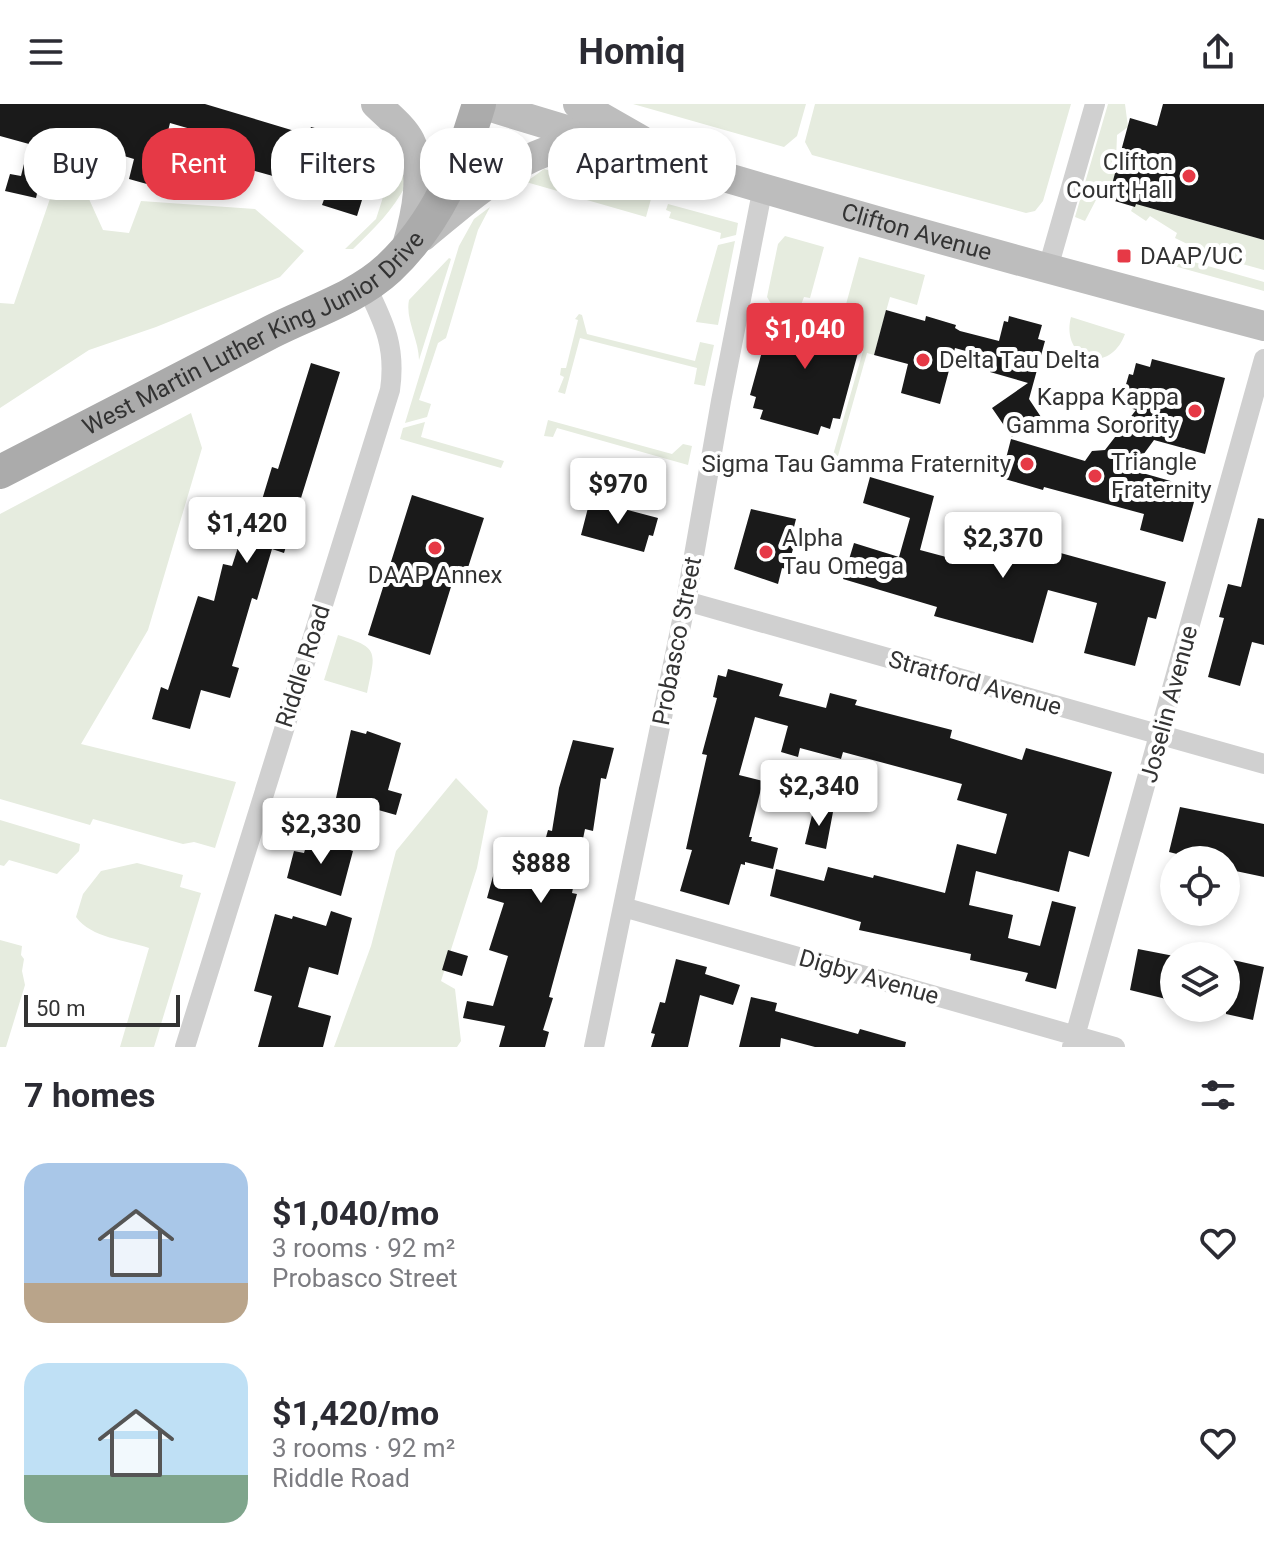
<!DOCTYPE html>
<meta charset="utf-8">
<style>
body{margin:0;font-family:Roboto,sans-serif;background:#f7f7f7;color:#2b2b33;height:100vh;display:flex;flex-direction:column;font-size:30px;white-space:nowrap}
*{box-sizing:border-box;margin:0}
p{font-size:26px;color:#7c7c81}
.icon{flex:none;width:44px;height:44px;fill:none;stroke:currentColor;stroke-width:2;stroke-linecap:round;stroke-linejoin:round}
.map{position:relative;height:943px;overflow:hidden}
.sheet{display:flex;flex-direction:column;background:#fff;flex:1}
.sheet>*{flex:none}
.top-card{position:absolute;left:24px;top:24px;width:800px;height:72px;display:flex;gap:16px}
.fabs{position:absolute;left:1160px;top:742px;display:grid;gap:16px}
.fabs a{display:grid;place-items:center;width:80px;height:80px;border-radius:50%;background:#fff;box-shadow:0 4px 12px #0003;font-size:40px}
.scale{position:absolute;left:24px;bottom:20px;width:156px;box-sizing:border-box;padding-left:8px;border:4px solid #333;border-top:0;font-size:22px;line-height:28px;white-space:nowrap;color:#333;-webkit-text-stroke:6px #fff;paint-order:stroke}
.price{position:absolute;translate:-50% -68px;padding:0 18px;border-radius:8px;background:#fff;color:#222;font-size:26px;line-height:52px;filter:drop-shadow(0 2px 4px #0008)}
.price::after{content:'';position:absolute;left:50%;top:48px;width:24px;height:18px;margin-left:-12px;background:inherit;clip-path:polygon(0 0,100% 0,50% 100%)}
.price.on{background:#e63946;color:#fff}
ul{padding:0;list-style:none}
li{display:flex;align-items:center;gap:24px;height:200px;padding:0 24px}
li span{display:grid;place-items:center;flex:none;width:224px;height:160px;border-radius:24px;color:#555}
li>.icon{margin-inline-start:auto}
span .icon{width:96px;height:96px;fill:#fffc;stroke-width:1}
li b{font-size:34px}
h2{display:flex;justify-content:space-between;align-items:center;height:96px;padding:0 24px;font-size:34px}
.pill{padding:0 28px;border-radius:32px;background:#fff;box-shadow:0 4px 12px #0003;font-size:28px;line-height:72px}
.pill.on{background:#e63946;color:#fff}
header{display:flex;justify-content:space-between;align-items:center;height:104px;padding:0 24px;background:#fff;font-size:36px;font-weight:700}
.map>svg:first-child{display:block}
.green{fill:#e6ecdf}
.building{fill:#1a1a1a}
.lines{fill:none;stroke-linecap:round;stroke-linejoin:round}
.minor{stroke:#d0d0d0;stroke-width:20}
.secondary{stroke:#bdbdbd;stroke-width:30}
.primary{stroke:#ababab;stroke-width:34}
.poi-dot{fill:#e63946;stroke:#fff;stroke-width:3}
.labels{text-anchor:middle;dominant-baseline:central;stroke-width:8;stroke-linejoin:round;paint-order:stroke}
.poi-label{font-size:24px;fill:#333;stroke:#fff;text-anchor:start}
.street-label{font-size:24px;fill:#333;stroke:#fff}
</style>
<header><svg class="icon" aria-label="menu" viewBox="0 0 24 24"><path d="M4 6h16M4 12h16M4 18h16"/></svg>Homiq<svg class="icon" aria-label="share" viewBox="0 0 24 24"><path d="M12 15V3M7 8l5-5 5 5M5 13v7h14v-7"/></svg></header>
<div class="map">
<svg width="1264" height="943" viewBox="0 0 1264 943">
<rect width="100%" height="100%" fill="#fff"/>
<path class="green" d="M633,0H806L797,32L784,43Z
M815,0H1071L1043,97L1035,107L1026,109L812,51L805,38Z
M1108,0H1125L1128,23L1117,31L1116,57L1118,59L1111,85L1097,94L1085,117L1075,113Z
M400,53L406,81C393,106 374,125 353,145H345L376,115L393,62Z
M544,65L566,71L561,88L526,78Z
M571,72L651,95L646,113L566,90Z
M54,83L89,95L103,126L129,129L141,97L255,105L304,147L280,173L156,223L89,246L0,304V199L14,200Z
M1139,91L1146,103L1264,136V166L1210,151L1175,134L1177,129L1150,112L1146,117L1131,107Z
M668,100L738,119L736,131L720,135L721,129L669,114L671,108L666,106Z
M490,103L478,126L446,234L438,239L419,296L431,300L427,313L405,319L459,142L474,115Z
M785,132L824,143L810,194L804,193L801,201L794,200L787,225L776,222L773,203L767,193L778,140Z
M735,137L718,221L696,218L718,141Z
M1169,151L1264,178V187L1167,160Z
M859,153L925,171L917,201L890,193L874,251L867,249L838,352L833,351L863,247L844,241L851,215L848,214L849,206L845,204Z
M449,154L451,155L419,256C419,236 405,215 409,196Z
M579,210L582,211L587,230L695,257L700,238L714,241L705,282L694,280L697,264L580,234L565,290L558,288L564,273L560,271L561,264H566L578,216L575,215Z
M1071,213L1125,230C1109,273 1060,255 1071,213Z
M191,309L202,344L148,526L81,640L236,678L215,744L194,738L183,740L93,715L90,721L0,695V410Z
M548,316L672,350L683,340L692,342L688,361L557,324L553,333L544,332Z
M425,318L421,333L504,357L501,364L400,335L403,324Z
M338,531C381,544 375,548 367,589L324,576Z
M456,674L488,707L477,764L441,877L455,885L461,937L457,943H334L371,842L396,747Z
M0,716L80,740L79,747L57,770L9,756L4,762L0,761Z
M137,759L183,771L180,783L201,789L154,943H120L149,844C126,836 91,834 76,813L83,790L101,767Z
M0,836L22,842L21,851L24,855L22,867L25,881L6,943H0Z"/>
<path class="building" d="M0,0H205L308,31L311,23L330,28L328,33L377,48L357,112L322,101L327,87L233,61L239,39L170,19L154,82L129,75L134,55L51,30L36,94L5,87L10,70L21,72L29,40L0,32Z
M1163,0H1264V136L1136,100L1135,103L1108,95L1130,14L1157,22Z
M794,199L851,215L844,241L859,245L840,315L833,314L830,325L821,322L818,331L760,315L763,306L753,304L756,293L750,291L766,233L772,234L776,222L787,225Z
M886,206L925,217L926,212L956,221L955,224L960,227L999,237L1004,217L1008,218L1009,212L1042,221L1038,235L1045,237L1029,295L1041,313L1012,333L992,304L1028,279L990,268L994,255L955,244L940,300L901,289L908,260L874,251Z
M1152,255L1225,274L1205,350L1154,336L1132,366L1174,378L1173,382L1180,384L1178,394L1194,398L1183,438L1140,426L1144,410L1044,383L1043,386L1001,374L1011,335L1085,357L1092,347L1105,346L1136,306L1120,301L1129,270L1133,271L1136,259L1150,263Z
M311,259L340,268L284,449L272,445L257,496L252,494L232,562L239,564L230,594L201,586L190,625L152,615L161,583L168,586L198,492L214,497L223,460L232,462L246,419L254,422L272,363L278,365Z
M870,373L934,392L920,446L950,454L959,421L1166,478L1156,515L1148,513L1135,562L1084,549L1097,499L1048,486L1033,539L934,512L937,503L843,475L854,439L899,453L910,414L863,399Z
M412,391L484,414L464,476L454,473L430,551L368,531Z
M590,396L658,414L653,432L649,431L644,448L581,431Z
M751,405L796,415L792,431L797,432L787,465L782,464L778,480L734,465Z
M1258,414L1264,415V541L1252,538L1240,582L1208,573L1224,514L1219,513L1228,480L1241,483Z
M728,565L783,580L779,592L826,604L830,589L857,596L855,601L952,626L950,634L1022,656L1026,644L1112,668L1089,753L1069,747L1059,788L976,767L969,801L1013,811L1008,834L1040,842L1052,797L1076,803L1056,885L1025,877L1028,869L970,856L971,850L859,826L861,818L770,792L776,765L824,777L828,763L873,774L874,771L945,789L957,740L996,750L1007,710L957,696L962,680L843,648L841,655L800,644L798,653L781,648L788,622L755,613L739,671L763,677L749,733H752L751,737L778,744L773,765L745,758V761L741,760L729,801L680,787L692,746L686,745L707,651L702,650L717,594L713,593L718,571L726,573Z
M351,626L366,630L367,627L401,639L388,686L402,690L396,711L336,694Z
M573,636L614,644L606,675L601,674L593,727L585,725L572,789L577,790L549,893L553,894L543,926L549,928L545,943H499L505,922L463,914L467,897L493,902L508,852L489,846L504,799L487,794L501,743L541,751L548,726L552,727L559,684Z
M814,703L833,708L826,745L805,740Z
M1180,703L1264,720V773L1226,765V756H1201L1169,748Z
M309,732L353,747L341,792L287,774L294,747L304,749Z
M331,807L352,814L338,871L309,863L298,903L331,912L323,943H258L272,892L254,887L275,810L292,815L293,812L326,822Z
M1138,845L1174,852V897L1130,886Z
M448,846L468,852L462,872L442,866Z
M676,855L707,863L705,870L740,881L733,901L700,891L688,943H651L655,930L651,929L660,898L665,899Z
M1233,856L1264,863L1253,916L1226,910V885Z
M751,893L777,899L775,907L858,930L860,925L906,938L905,943H815L781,934L780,943H739Z"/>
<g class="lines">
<path class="minor" d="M1048,164L1095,0
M686,497L1264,660
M623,803L1115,943
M185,943L390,286C396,244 385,220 366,182
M594,943L686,497L721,297L763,83
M1072,943L1264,255"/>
<g class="secondary">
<path d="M376,0C387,11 403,23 410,37C426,68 416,111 407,142"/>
<path id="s1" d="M481,0C740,80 1002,154 1264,222"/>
<path d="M578,0L641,36"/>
<path d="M423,132C471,93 530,36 595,40"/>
</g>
<path class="primary" id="s2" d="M0,368C90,322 181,275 271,228C310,208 357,194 389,164C436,120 461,61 479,0"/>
</g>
<g class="poi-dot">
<circle cx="1189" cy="72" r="8"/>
<rect x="1116" y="144" width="16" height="16" rx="4"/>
<circle cx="923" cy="256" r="8"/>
<circle cx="1195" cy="307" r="8"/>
<circle cx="1027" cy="360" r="8"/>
<circle cx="1095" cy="372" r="8"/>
<circle cx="435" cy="444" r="8"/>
<circle cx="766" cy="448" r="8"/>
</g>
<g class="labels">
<g class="poi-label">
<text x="1173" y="58" text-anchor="end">Clifton<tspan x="1173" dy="28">Court Hall</tspan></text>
<text x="1140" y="152">DAAP/UC</text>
<text x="939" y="256">Delta Tau Delta</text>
<text x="1179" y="293" text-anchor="end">Kappa Kappa<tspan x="1179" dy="28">Gamma Sorority</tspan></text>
<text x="1111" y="358">Triangle<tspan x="1111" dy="28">Fraternity</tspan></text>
<text x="1011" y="360" text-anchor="end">Sigma Tau Gamma Fraternity</text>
<text x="782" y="434">Alpha<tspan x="782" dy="28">Tau Omega</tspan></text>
<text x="435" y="471" text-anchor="middle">DAAP Annex</text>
</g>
<g class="street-label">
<text stroke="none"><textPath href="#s1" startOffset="454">Clifton Avenue</textPath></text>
<text stroke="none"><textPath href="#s2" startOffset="290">West Martin Luther King Junior Drive</textPath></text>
<text transform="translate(677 537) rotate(-79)">Probasco Street</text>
<text transform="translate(303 562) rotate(-72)">Riddle Road</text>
<text transform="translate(975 579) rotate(16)">Stratford Avenue</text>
<text transform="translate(1169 600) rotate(-75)">Joselin Avenue</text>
<text transform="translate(869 873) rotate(16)">Digby Avenue</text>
</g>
</g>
</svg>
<div class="fabs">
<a><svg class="icon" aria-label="locate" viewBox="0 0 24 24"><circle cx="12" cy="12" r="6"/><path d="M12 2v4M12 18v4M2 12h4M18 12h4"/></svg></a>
<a><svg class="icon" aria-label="layers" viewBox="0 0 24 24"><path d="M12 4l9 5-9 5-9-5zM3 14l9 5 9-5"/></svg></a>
</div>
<div class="scale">50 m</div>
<b class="price on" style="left:805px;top:267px">$1,040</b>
<b class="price" style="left:618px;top:422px">$970</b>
<b class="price" style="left:247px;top:461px">$1,420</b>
<b class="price" style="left:1003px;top:476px">$2,370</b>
<b class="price" style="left:819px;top:724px">$2,340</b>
<b class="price" style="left:321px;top:762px">$2,330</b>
<b class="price" style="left:541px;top:801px">$888</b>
<div class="top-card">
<a class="pill">Buy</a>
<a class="pill on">Rent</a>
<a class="pill">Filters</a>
<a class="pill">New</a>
<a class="pill">Apartment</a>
</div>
</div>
<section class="sheet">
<h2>7 homes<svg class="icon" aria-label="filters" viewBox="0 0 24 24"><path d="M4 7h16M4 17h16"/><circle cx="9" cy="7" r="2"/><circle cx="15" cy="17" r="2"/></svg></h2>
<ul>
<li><span style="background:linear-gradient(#a9c7e8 75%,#b9a48a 0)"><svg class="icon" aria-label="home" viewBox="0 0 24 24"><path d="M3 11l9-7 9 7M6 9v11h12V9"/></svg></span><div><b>$1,040/mo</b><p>3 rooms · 92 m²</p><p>Probasco Street</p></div><svg class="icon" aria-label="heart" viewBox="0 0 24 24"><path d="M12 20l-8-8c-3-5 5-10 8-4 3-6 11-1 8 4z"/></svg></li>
<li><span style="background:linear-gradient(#bfe0f5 70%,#7fa58c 0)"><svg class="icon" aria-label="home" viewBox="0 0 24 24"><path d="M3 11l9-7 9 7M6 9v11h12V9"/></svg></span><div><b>$1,420/mo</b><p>3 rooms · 92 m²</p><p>Riddle Road</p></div><svg class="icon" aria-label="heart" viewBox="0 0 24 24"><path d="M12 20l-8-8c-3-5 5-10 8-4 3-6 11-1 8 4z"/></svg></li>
</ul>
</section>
